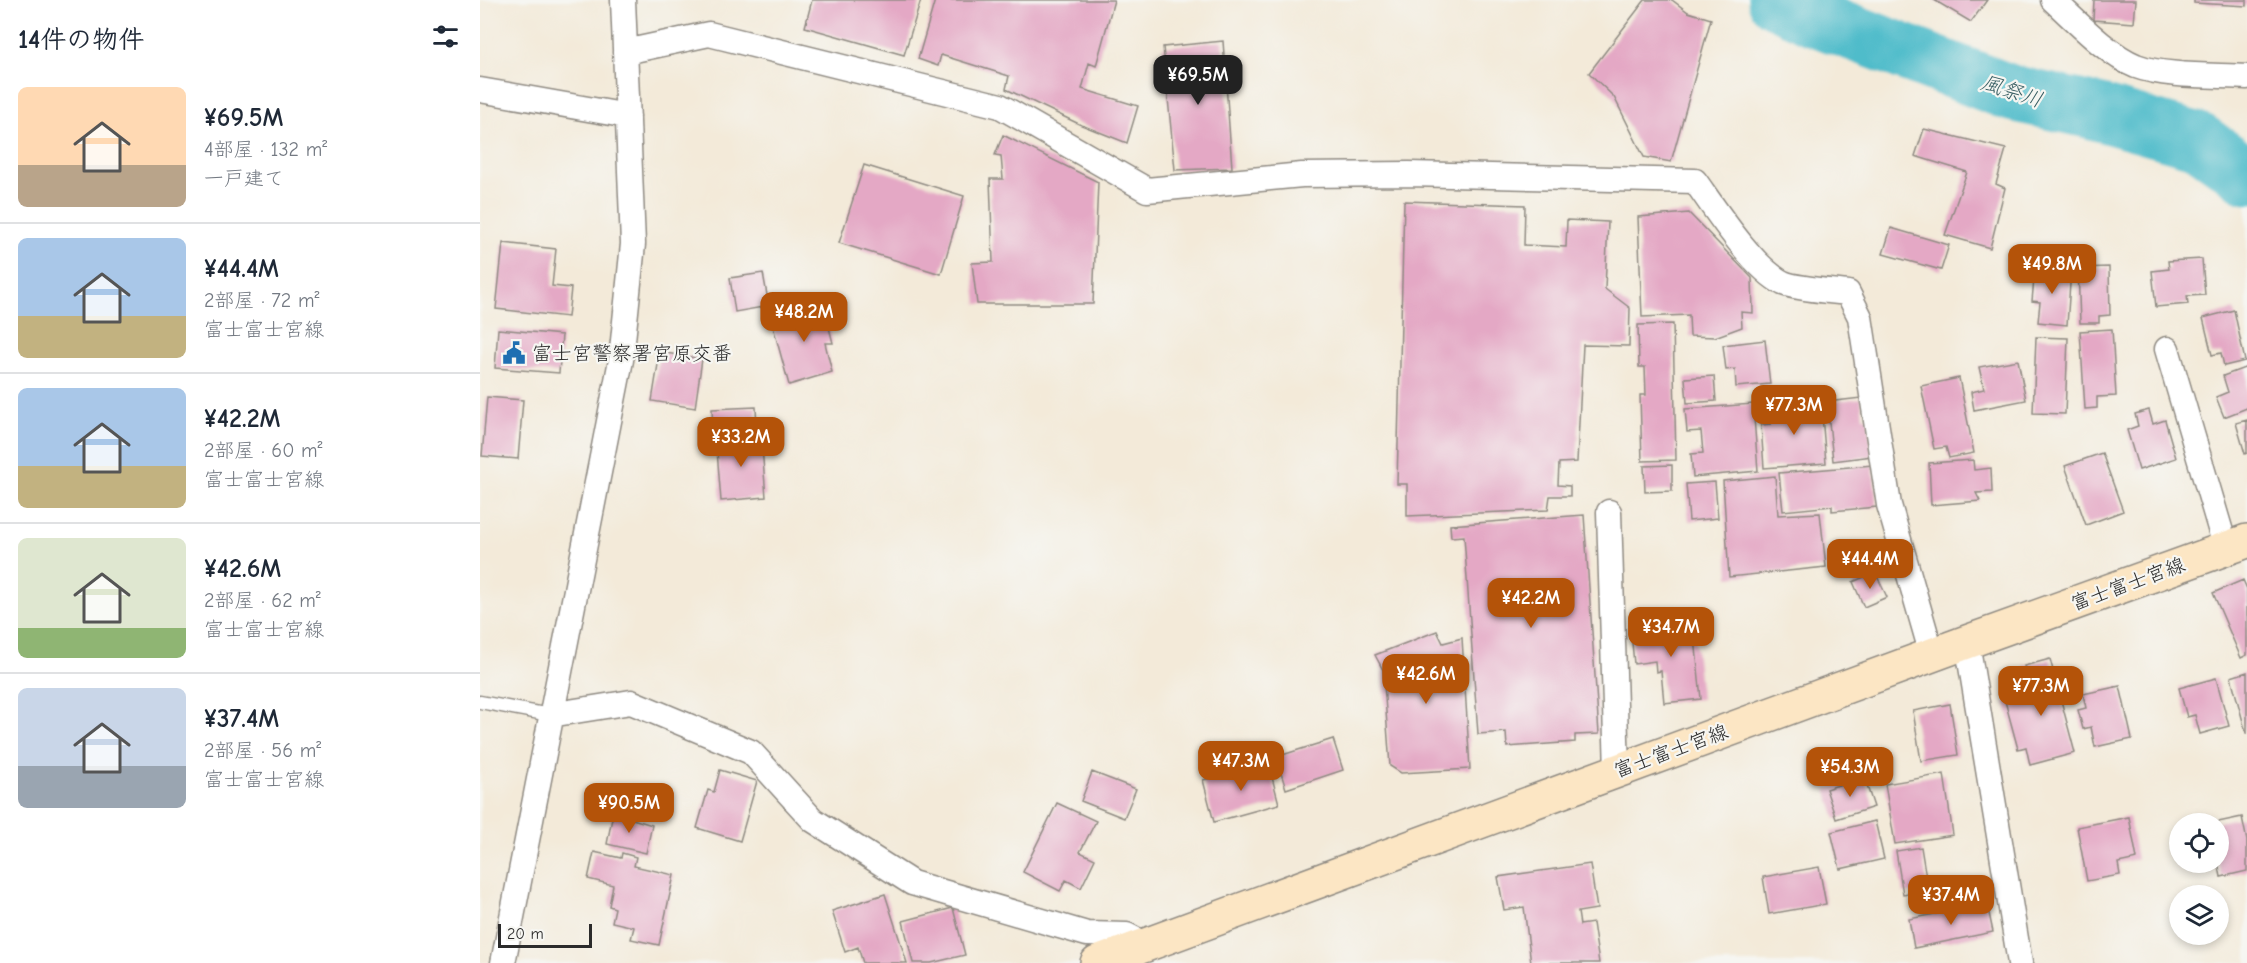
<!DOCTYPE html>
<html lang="ja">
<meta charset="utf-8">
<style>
body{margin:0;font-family:"Comic Neue","Klee One",sans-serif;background:#f2f2f3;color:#1f2937;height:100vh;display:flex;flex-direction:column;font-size:22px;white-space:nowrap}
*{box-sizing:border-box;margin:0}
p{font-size:20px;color:#747a83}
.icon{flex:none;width:33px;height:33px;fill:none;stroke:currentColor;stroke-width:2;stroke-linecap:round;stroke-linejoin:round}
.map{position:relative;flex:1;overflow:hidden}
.panel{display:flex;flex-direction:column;background:#fff;width:480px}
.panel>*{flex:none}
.buttons{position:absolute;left:1689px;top:813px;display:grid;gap:12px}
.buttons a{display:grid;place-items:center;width:60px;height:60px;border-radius:50%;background:#fff;box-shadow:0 3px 9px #0003;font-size:30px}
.scale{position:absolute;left:18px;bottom:15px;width:94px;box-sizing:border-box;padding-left:6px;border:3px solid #2b2b2b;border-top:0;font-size:16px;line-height:21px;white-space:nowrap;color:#2b2b2b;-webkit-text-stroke:4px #f6f6f2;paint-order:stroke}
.price{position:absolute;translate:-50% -51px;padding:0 14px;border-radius:12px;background:#b45309;color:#fff;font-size:20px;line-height:39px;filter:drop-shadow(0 2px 3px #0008)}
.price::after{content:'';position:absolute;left:50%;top:36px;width:18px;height:14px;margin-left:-9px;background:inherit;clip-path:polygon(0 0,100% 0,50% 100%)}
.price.on{background:#222;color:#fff}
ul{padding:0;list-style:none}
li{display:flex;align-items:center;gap:18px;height:150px;padding:0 18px}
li+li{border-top:2px solid #e0e1e3}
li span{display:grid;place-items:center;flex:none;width:168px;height:120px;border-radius:9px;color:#555}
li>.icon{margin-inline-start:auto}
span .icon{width:72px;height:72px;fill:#fffc;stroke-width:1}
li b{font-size:26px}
h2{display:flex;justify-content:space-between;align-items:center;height:72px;padding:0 18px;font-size:26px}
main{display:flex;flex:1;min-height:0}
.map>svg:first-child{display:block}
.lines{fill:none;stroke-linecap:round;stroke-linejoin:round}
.river{stroke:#4fbcca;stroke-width:57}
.building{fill:#e4a8c5}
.service-casing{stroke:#8f8a82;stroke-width:15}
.minor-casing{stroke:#8f8a82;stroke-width:27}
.secondary-casing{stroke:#8f8a82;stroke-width:36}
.service{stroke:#fff;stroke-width:12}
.minor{stroke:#fff;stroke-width:24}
.secondary{stroke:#fce6c4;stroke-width:33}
.labels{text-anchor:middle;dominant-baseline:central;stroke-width:4.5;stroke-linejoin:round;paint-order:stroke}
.poi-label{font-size:20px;fill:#2b2b2b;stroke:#f6f6f2;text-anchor:start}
.street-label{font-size:20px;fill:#2b2b2b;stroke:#f6f6f2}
.water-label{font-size:21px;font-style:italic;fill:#385e63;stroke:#f6f6f2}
</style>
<main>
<section class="panel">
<h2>14件の物件<svg class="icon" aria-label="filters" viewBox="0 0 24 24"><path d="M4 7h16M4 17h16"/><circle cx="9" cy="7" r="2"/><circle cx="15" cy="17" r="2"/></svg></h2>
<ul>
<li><span style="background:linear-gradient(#ffd9b3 65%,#b9a48a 0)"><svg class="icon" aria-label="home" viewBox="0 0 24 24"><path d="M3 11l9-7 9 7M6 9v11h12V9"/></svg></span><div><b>¥69.5M</b><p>4部屋 · 132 m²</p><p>一戸建て</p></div></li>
<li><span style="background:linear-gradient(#a9c7e8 65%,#c2b280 0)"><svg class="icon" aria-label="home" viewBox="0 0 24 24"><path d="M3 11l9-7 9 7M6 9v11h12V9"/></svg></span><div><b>¥44.4M</b><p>2部屋 · 72 m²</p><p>富士富士宮線</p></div></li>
<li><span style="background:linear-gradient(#a9c7e8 65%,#c2b280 0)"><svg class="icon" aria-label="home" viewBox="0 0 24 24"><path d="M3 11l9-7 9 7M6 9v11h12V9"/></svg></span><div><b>¥42.2M</b><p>2部屋 · 60 m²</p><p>富士富士宮線</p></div></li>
<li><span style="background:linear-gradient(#dfe7d0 75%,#8fb573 0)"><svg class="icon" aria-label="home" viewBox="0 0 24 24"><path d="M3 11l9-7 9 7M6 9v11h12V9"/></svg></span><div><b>¥42.6M</b><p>2部屋 · 62 m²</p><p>富士富士宮線</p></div></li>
<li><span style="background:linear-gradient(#c9d6e8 65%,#9aa5b1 0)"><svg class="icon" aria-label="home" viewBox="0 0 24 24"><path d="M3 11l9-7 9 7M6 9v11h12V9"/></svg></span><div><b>¥37.4M</b><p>2部屋 · 56 m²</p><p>富士富士宮線</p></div></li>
</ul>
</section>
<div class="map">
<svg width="1767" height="963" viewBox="0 0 1767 963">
<rect width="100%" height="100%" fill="#f6f6f2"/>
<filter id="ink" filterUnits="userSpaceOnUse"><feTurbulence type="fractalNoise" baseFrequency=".0167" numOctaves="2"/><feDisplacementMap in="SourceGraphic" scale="12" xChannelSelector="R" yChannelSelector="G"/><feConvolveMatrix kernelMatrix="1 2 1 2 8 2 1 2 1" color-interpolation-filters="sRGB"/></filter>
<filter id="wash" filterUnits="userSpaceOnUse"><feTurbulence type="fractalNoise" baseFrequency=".008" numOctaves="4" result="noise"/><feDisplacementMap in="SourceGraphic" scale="24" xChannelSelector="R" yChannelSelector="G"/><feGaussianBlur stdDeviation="1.35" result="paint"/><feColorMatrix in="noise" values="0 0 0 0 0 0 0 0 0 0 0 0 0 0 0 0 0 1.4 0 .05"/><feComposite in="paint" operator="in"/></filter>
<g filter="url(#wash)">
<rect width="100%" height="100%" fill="#f3ead9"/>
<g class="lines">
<path class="river" d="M1296,0L1335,18L1531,93L1613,111L1719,141L1767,175"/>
</g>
<g id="blocks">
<path class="building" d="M332,0H441L424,55L325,27Z
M455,0H634L616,66L609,63L602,89L658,106L647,143L599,124L526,89L529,76L461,55L458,66L438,59Z
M1165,0H1192L1208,12L1231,19L1191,162L1164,157L1134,97L1109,73Z
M1454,0H1507L1491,22Z
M1614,0H1656L1654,23L1613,20Z
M1714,0H1767V6L1714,3Z
M743,41L752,168L695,170L683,47Z
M1444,129L1526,149L1516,184L1525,188L1510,248L1465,235L1487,172L1435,156Z
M523,135L618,182L613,304H497L492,263L513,262L510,179H523L521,156L515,155Z
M384,165L484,196L461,274L359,243Z
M924,201L1045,205L1044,245L1086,247L1087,220L1128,222L1125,289L1150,308L1149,346L1103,345L1097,462L1079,463L1078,485L1090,486V496H1070L1068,510L927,516V484H917Z
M1209,213L1272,278L1273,313L1261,312L1262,327L1235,337L1210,336L1209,315L1162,317L1158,217Z
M1411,228L1469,245L1461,270L1403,254Z
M23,243L76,249L72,286L91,288L88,317L16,309Z
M1722,259L1725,295L1707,296L1708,304L1676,307L1672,271L1689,269L1688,261Z
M1629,267L1630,315L1619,316V323H1600L1598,268Z
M1555,268L1591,270L1587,325L1558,322L1560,302L1552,301Z
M283,273L289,306L255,312L250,278Z
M343,304L353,343H345L352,372L309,385L291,319Z
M1754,310L1765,361L1744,366L1741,353L1732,355L1723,318Z
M1193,324L1196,460L1162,461L1160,395H1166L1165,367H1159L1158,325Z
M18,329L82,335L79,373L15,368Z
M1632,329L1636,396L1617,397V408L1605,409L1600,331Z
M1556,337L1588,338L1585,414L1553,413Z
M1285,340L1290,384L1256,387L1255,369L1246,370L1243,345Z
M180,352L222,359L215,408L172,401Z
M1538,360L1546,400L1494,410L1491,392L1504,389L1499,367Z
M1767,367V408L1744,417L1736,397L1748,392L1743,376Z
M1234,376L1236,401L1207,403L1205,378Z
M1479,378L1494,453L1469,458L1466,447L1454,449L1441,386Z
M7,397L43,400L38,459L2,456Z
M1381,398L1383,417H1388L1392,456L1353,461L1347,402Z
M1341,403L1346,463L1284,468L1281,425L1291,424L1290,407Z
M1273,404L1278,471L1213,477L1211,454L1223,453L1221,431L1207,432L1205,409Z
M276,407L277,428L233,430L232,409Z
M1669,410L1673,424L1685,420L1696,458L1659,470L1647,430L1658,426L1655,414Z
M1767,420V453L1765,454L1756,423Z
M281,435L286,497L241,501L236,438Z
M1622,453L1643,511L1606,525L1585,466Z
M1493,460L1494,470L1511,468L1512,492L1496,493L1500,501L1451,505L1449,463Z
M1192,465V491L1165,492L1164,466Z
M1393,465L1397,507L1352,511V506L1303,511L1299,473Z
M1295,476L1298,515L1340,513L1346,567L1249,577L1243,481Z
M1235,482L1238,518L1209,521L1206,484Z
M1104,515L1119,734L1095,735V742L1027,747L1026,732L998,734L984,536L971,537L970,525Z
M1395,572L1407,597L1384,607L1373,582Z
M1763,580L1767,589V655L1761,658L1733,593Z
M1206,616L1207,627H1214L1221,699L1184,703L1181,671L1176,672L1175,661L1154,664L1151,632L1172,630V625L1188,623V617Z
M957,631L963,643L982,638L990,769L921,773L910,766L903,670L895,655Z
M1570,659L1595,753L1550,765L1546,747L1538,749L1525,701L1551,694L1544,666Z
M1767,672V733H1766L1751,677Z
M1736,678L1749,726L1720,734L1715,715L1707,717L1699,688Z
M1640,686L1652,739L1615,747L1611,727L1603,729L1598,710L1606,708L1603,694Z
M1470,704L1478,755L1441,761L1433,711Z
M853,739L863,770L806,789L796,757Z
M788,762L799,804L734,822L723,780Z
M240,770L277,781L260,841L217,828L228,790L234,792Z
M612,772L656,789L644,818L601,801Z
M1464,774L1473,835L1415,844L1405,784Z
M1384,777L1394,807L1356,819L1346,789Z
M577,803L616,821L600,852L615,859L601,888L586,880L580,891L543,872Z
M133,813L172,825L166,853L127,844Z
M1649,817L1657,859L1638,863L1640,875L1607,881L1597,827Z
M1762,817L1767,841V871L1741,877L1738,862V822Z
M1395,821L1404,859L1360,869L1351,832Z
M1441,847L1448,890L1423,894L1416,851Z
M114,852L141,858L142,853L156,857L154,866L194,875L179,945L151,939L154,927L132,922L135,908L129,906L133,885L108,879Z
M1110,864L1117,909L1098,912L1100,925L1113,923L1119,963H1051L1044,907L1024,910L1018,877Z
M1339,867L1346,904L1289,914L1283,877Z
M405,894L427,963H383L378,947L365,952L352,911Z
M1507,904L1513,932L1434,948L1429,919Z
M473,908L485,955L451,963H433L423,921Z"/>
</g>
</g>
<g filter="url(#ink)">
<use href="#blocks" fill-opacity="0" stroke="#8f8a82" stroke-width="1.5"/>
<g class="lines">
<g class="service-casing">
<path id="service" d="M0,702L70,715"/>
</g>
<g class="minor-casing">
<path id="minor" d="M1573,0C1596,21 1627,54 1656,66C1685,77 1736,75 1767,77
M145,52L229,34L520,106L667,190L822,175L929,174L1215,181C1235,209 1273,268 1303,283C1317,289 1352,291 1368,293L1380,317L1409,505L1452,655
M0,90L148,116
M1687,349L1746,549
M1129,512L1137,771
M1487,642L1540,963
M70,715L151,702L271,752L333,820L432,883L607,934L647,935L666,945
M23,963L141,360L153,244L143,0"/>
</g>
<g class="secondary-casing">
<path id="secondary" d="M617,963L1487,642L1767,541"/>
</g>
<use href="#service" class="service"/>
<use href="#minor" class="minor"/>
<use href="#secondary" class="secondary"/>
</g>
</g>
<defs>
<g id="civic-bare" transform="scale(1.8)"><path d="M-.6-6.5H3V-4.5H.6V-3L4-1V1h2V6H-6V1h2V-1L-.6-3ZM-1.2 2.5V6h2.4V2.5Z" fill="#1f6fb2" stroke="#f6f6f2" stroke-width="2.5" paint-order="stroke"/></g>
</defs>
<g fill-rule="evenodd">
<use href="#civic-bare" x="34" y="353"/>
</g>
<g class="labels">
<g class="poi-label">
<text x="52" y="353">富士宮警察署宮原交番</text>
</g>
<g class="street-label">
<text transform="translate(1648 584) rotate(-20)">富士富士宮線</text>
<text transform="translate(1191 751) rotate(-20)">富士富士宮線</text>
</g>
<g class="water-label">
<text transform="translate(1532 91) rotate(18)">風祭川</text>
</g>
</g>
</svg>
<div class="buttons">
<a><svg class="icon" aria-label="locate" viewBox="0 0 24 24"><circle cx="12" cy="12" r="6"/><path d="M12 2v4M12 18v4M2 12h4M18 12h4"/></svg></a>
<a><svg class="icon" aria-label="layers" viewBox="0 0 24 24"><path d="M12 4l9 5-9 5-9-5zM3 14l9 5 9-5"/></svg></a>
</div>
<div class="scale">20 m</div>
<b class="price on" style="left:718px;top:106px">¥69.5M</b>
<b class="price" style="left:1572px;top:295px">¥49.8M</b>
<b class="price" style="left:324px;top:343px">¥48.2M</b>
<b class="price" style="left:1314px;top:436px">¥77.3M</b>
<b class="price" style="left:261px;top:468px">¥33.2M</b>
<b class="price" style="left:1390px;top:590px">¥44.4M</b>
<b class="price" style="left:1051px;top:629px">¥42.2M</b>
<b class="price" style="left:1191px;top:658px">¥34.7M</b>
<b class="price" style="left:946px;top:705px">¥42.6M</b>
<b class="price" style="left:1561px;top:717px">¥77.3M</b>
<b class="price" style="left:761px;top:792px">¥47.3M</b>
<b class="price" style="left:1370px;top:798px">¥54.3M</b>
<b class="price" style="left:149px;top:834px">¥90.5M</b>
<b class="price" style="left:1471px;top:926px">¥37.4M</b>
</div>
</main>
